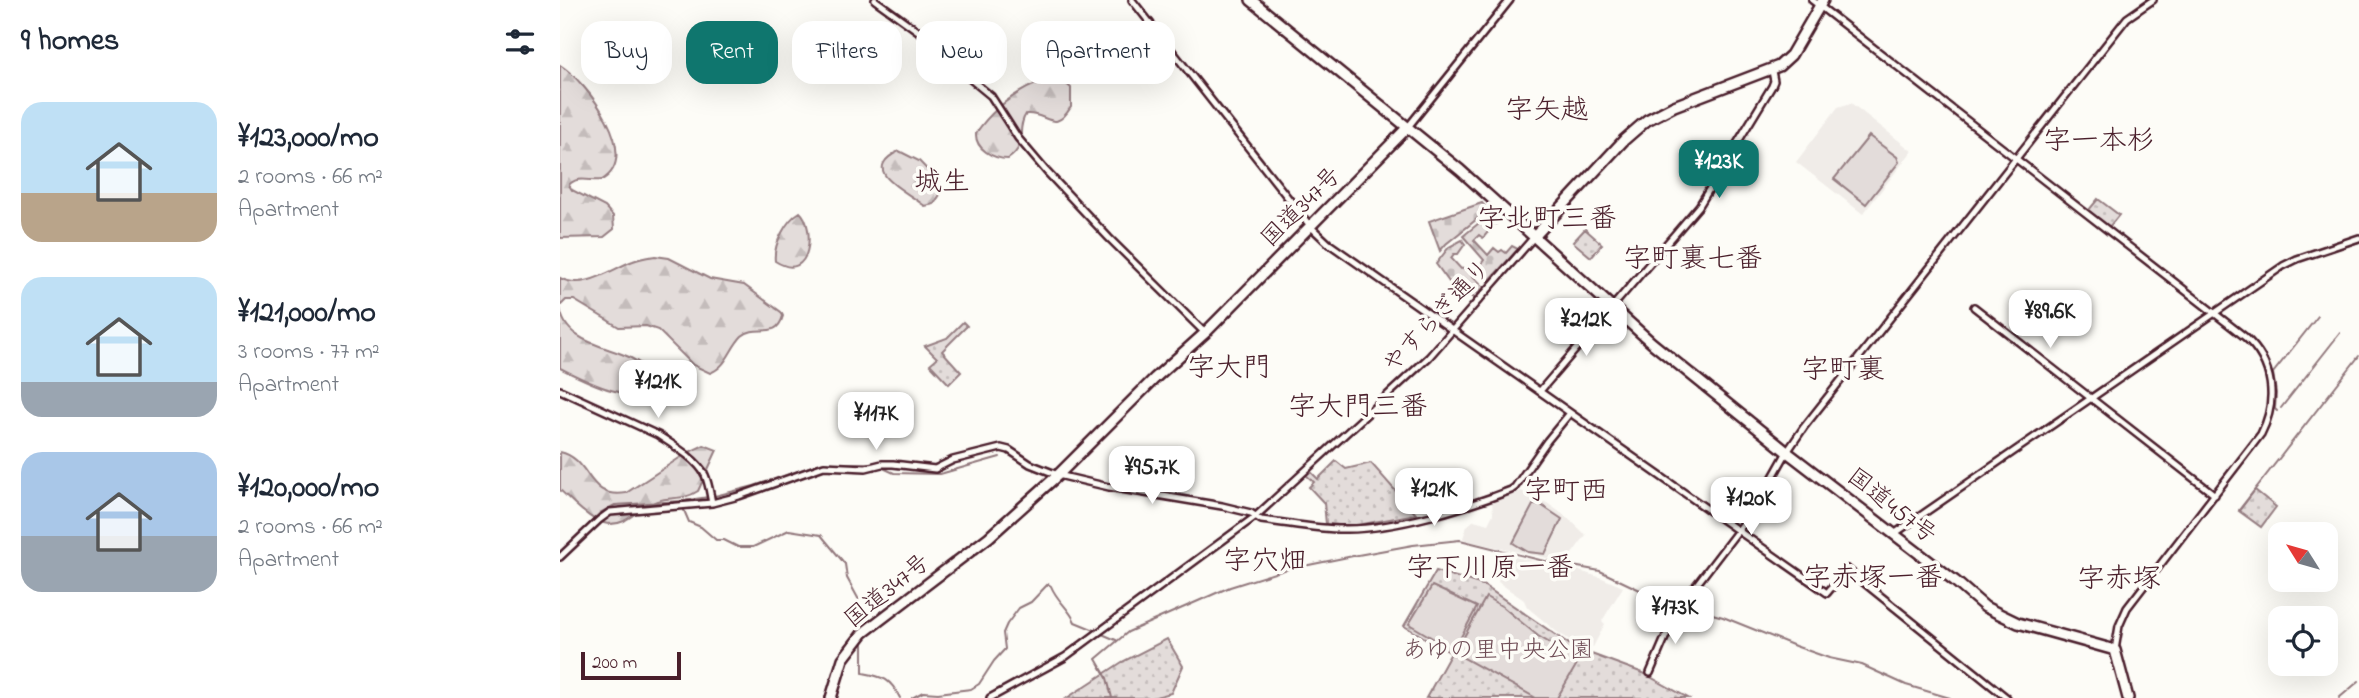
<!DOCTYPE html>
<meta charset="utf-8">
<style>
body{margin:0;font-family:"Indie Flower","Klee One",sans-serif;background:#f6f6f7;color:#1f2937;height:100vh;display:flex;flex-direction:column;font-size:26px;white-space:nowrap}
*{box-sizing:border-box;margin:0}
p{font-size:23px;color:#747a83}
.icon{flex:none;width:38px;height:38px;fill:none;stroke:currentColor;stroke-width:2;stroke-linecap:round;stroke-linejoin:round}
.map{position:relative;flex:1;overflow:hidden}
.side{display:flex;flex-direction:column;background:#fff;width:560px}
.side>*{flex:none}
.guide{position:absolute;left:21px;top:21px;width:665px;height:63px;display:flex;gap:14px}
.needle{width:46px;rotate:307deg}
.tools{position:absolute;left:1708px;top:522px;display:grid;gap:14px}
.tools a{display:grid;place-items:center;width:70px;height:70px;border-radius:14px;background:#fff;box-shadow:0 7px 28px #0002;font-size:35px}
.scale{position:absolute;left:21px;bottom:18px;width:100px;box-sizing:border-box;padding-left:7px;border:4px solid #4a1f2b;border-top:0;font-size:19px;line-height:24px;white-space:nowrap;color:#4a1f2b;-webkit-text-stroke:5px #fdfcf7;paint-order:stroke}
.price{position:absolute;translate:-50% -60px;padding:0 16px;border-radius:14px;background:#fff;color:#222;font-size:23px;line-height:46px;filter:drop-shadow(0 2px 4px #0008)}
.price::after{content:'';position:absolute;left:50%;top:42px;width:21px;height:16px;margin-left:-10px;background:inherit;clip-path:polygon(0 0,100% 0,50% 100%)}
.price.selected{background:#0f766e;color:#fff}
ul{padding:0;list-style:none}
li{display:flex;align-items:center;gap:21px;height:175px;padding:0 21px}
li span{display:grid;place-items:center;flex:none;width:196px;height:140px;border-radius:21px;color:#555}
li>.icon{margin-inline-start:auto}
span .icon{width:84px;height:84px;fill:#fffc;stroke-width:1}
li b{font-size:30px}
h2{display:flex;justify-content:space-between;align-items:center;height:84px;padding:0 21px;font-size:30px}
.chip{padding:0 24px;border-radius:21px;background:#fff;box-shadow:0 7px 28px #0002;font-size:24px;line-height:63px}
.chip.selected{background:#0f766e;color:#fff}
main{display:flex;flex:1;min-height:0}
.map>svg:first-child{display:block}
.built{fill:#f0ece8}
.green{fill:url(#green-dots);stroke:#967e82;stroke-width:2}
.forest{fill:url(#forest-firs);stroke:#967e82;stroke-width:2}
.cemetery{fill:url(#cemetery-stones);stroke:#967e82;stroke-width:2}
.pitch{fill:#e3dcda;stroke:#967e82;stroke-width:2}
.lines{fill:none;stroke-linecap:round;stroke-linejoin:round}
.stream{stroke:#91777b;stroke-width:2}
.secondary-casing{stroke:#4a1f2b;stroke-width:10}
.highway-casing{stroke:#4a1f2b;stroke-width:14}
.secondary{stroke:#fdfcf7;stroke-width:5}
.highway{stroke:#fdfcf7;stroke-width:9}
.labels{text-anchor:middle;dominant-baseline:central;stroke-width:7;stroke-linejoin:round;paint-order:stroke}
.street-label{font-size:24px;fill:#4a1f2b;stroke:#fdfcf7}
.park-label{font-size:24px;fill:#704e57;stroke:#fdfcf7}
.quarter-label{font-size:28px;fill:#4a1f2b;stroke:#fdfcf7}
</style>
<main>
<section class="side">
<h2>9 homes<svg class="icon" aria-label="filters" viewBox="0 0 24 24"><path d="M4 7h16M4 17h16"/><circle cx="9" cy="7" r="2"/><circle cx="15" cy="17" r="2"/></svg></h2>
<ul>
<li><span style="background:linear-gradient(#bfe0f5 65%,#b9a48a 0)"><svg class="icon" aria-label="home" viewBox="0 0 24 24"><path d="M3 11l9-7 9 7M6 9v11h12V9"/></svg></span><div><b>¥123,000/mo</b><p>2 rooms · 66 m²</p><p>Apartment</p></div></li>
<li><span style="background:linear-gradient(#bfe0f5 75%,#9aa5b1 0)"><svg class="icon" aria-label="home" viewBox="0 0 24 24"><path d="M3 11l9-7 9 7M6 9v11h12V9"/></svg></span><div><b>¥121,000/mo</b><p>3 rooms · 77 m²</p><p>Apartment</p></div></li>
<li><span style="background:linear-gradient(#a9c7e8 60%,#9aa5b1 0)"><svg class="icon" aria-label="home" viewBox="0 0 24 24"><path d="M3 11l9-7 9 7M6 9v11h12V9"/></svg></span><div><b>¥120,000/mo</b><p>2 rooms · 66 m²</p><p>Apartment</p></div></li>
</ul>
</section>
<div class="map">
<svg width="1799" height="698" viewBox="0 0 1799 698">
<defs>
<pattern id="green-dots" width="8" height="8" patternUnits="userSpaceOnUse" patternTransform="scale(1.75)"><rect width="8" height="8" fill="#e3dcda"/><path d="M2 2h.1M6 6h.1" fill="none" stroke="#c4bcbb" stroke-width="1.8" stroke-linecap="round"/></pattern>
<pattern id="forest-firs" width="22" height="20" patternUnits="userSpaceOnUse" patternTransform="scale(1.75)"><rect width="22" height="20" fill="#e3dcda"/><path d="M5 1l3.5 6h-7zM16 11l3.5 6h-7z" fill="#c4bcbb"/></pattern>
<pattern id="cemetery-stones" width="16" height="16" patternUnits="userSpaceOnUse" patternTransform="scale(1.75)"><rect width="16" height="16" fill="#e3dcda"/><path d="M2 7V4a2 2 0 0 1 4 0v3zM10 15v-3a2 2 0 0 1 4 0v3z" fill="#c4bcbb"/></pattern>
</defs>
<rect width="100%" height="100%" fill="#fdfcf7"/>
<filter id="ink" filterUnits="userSpaceOnUse"><feTurbulence type="fractalNoise" baseFrequency=".0143" numOctaves="2"/><feDisplacementMap in="SourceGraphic" scale="14" xChannelSelector="R" yChannelSelector="G"/><feConvolveMatrix kernelMatrix="1 2 1 2 8 2 1 2 1" color-interpolation-filters="sRGB"/></filter>
<g filter="url(#ink)">
<path class="built" d="M1291,103L1352,151L1303,214L1236,162L1278,107Z
M961,491L987,503L1008,518L1026,535L1006,562L907,541L903,538L907,526L914,520L928,524L933,514L932,501Z
M945,555L1016,570L1042,578L1063,587L1042,621L1045,624L1033,647L1010,640L997,632L967,607L964,600L938,582Z"/>
<path class="green" d="M1538,199L1559,215L1549,227L1528,211Z
M1025,229L1042,244L1031,257L1013,242Z
M403,322L407,326L382,351L401,372L389,384L370,364L377,358L365,346L387,338Z
M776,461L786,469L811,463L856,514L793,526L766,524L764,503L749,487L754,482L746,475L750,471L758,479Z
M1695,490L1716,507L1701,527L1679,511Z
M876,571L923,585L1015,648L1083,673L1128,698H866L891,653L844,626Z
M607,639L623,666L611,693L592,698H507L562,662Z"/>
<path class="forest" d="M0,65C27,82 83,156 42,180C31,182 17,175 9,185L12,190L45,207L53,216L54,229L44,237L0,238Z
M491,78H500L511,88V107C494,135 487,112 466,114C455,130 469,145 448,159C433,159 415,149 416,133C434,107 461,88 491,78Z
M339,151L359,161L380,183L381,193L374,204L365,206L362,204C345,190 298,171 339,151Z
M240,212C255,225 253,285 215,261C213,245 226,220 240,212Z
M95,256L109,258L150,279L184,285L221,312L223,316C216,341 197,323 182,336C170,348 167,367 150,373L133,365L98,330L86,326L59,327L14,300H6L0,306V278C24,291 51,269 73,261C80,258 88,257 95,256Z
M0,307C4,342 43,345 69,357C79,362 89,370 96,377L97,386C74,407 24,380 0,368Z
M144,445L157,450L138,491C123,501 112,496 97,501C85,505 75,515 64,521C38,533 17,505 0,490V452C32,459 26,500 66,493L127,453Z"/>
<path class="cemetery" d="M922,203L928,210L886,244L880,251L869,221Z
M930,214L939,222L934,225L923,238L919,235L914,240L928,255L934,248L939,252L942,250L946,253L952,246L958,249L928,282L917,269L924,260L903,236Z
M902,240L905,244L898,254H894L891,258L901,269L905,268L924,287L914,298L892,286L876,264L889,247Z"/>
<path class="pitch" d="M1309,136L1337,157L1339,162L1306,204L1274,179Z
M973,505H981L1002,519L985,554L968,552L953,543Z
M872,586L917,607L895,648L891,649L849,624Z
M926,597L943,607L978,636L1015,658L1017,664L997,698H976L895,653Z"/>
<g class="lines">
<path class="stream" d="M1735,263L1799,242
M1706,281L1727,267
M1721,408L1780,333
M1717,411L1715,409L1716,393L1713,373L1758,316
M321,467L334,473L380,474L440,457
M123,508L129,522L141,527L156,540H164L178,547H193L229,530L261,535L285,564L287,578L299,600L304,629
M1679,510L1799,356
M13,541L40,513L55,505L122,501L155,496L194,486L258,464L311,463
M542,634L556,640
M303,639V673C323,677 330,678 340,698
M352,698L363,692L378,693L411,689L419,684L434,661L445,649L443,633L447,624L459,608L471,602L488,584L491,586C497,601 509,608 515,622L537,631
M552,698L547,678L536,659L568,632L670,587L724,570L798,555L853,545L900,540L980,560L1040,571L1099,599L1163,617L1235,646L1269,658L1302,665L1346,685L1390,698
M1779,698L1799,681"/>
<g class="secondary-casing">
<path id="secondary" d="M315,0L358,31L391,63L431,96L458,138L486,171L549,238L645,333
M572,0L751,227L768,243L1267,593L1287,569L1447,698
M1252,0L1685,337C1714,363 1718,401 1701,434L1567,608L1559,626L1555,650
M848,127L950,0
M1414,307L1655,495
M0,390L98,435C113,445 137,459 145,475C149,484 150,494 152,503
M980,391L1139,206L1212,86L1214,81L1212,71
M1334,534L1723,266L1737,259L1799,238
M0,557L39,520L50,512L152,503L179,496L264,466L306,468L322,464H333L375,469L393,460L441,448L449,450L470,464L498,475L549,487L662,506L691,513L701,520C729,523 759,530 787,529C836,529 905,508 951,490L955,487L987,441L1010,413
M1090,673L1117,610L1196,507L1227,452L1244,427L1567,18L1593,0
M430,698L505,657L696,516L869,357L974,237"/>
</g>
<g class="highway-casing">
<path id="highway" d="M691,0L900,170L1092,343L1227,452L1395,581L1425,607L1458,623L1555,650L1568,698
M974,237L1064,140L1087,120L1114,106L1219,66L1231,55L1263,0
M271,698L283,659L303,633L429,537L498,475L595,378L645,333L848,127"/>
</g>
<use href="#secondary" class="secondary"/>
<use href="#highway" class="highway"/>
</g>
</g>
<g class="labels">
<g class="street-label">
<text transform="translate(742 208) rotate(-45)">国道347号</text>
<text transform="translate(878 317) rotate(-47)">やすらぎ通り</text>
<text transform="translate(1331 507) rotate(38)">国道457号</text>
<text transform="translate(328 592) rotate(-39)">国道347号</text>
</g>
<g class="park-label">
<text x="938" y="651">あゆの里中央公園</text>
</g>
<g class="quarter-label">
<text x="987" y="111">字矢越</text>
<text x="1539" y="142">字一本杉</text>
<text x="382" y="183">城生</text>
<text x="987" y="220">字北町三番</text>
<text x="1133" y="260">字町裏七番</text>
<text x="669" y="369">字大門</text>
<text x="1283" y="371">字町裏</text>
<text x="798" y="408">字大門三番</text>
<text x="1006" y="492">字町西</text>
<text x="705" y="562">字穴畑</text>
<text x="930" y="569">字下川原一番</text>
<text x="1313" y="579">字赤塚一番</text>
<text x="1559" y="580">字赤塚</text>
</g>
</g>
</svg>
<div class="tools">
<a><svg class="needle" viewBox="-14 -14 28 28"><path d="M0-13l5 13h-10z" fill="#e53935"/><path d="M0 13l5-13h-10z" fill="#747a83"/></svg></a>
<a><svg class="icon" aria-label="locate" viewBox="0 0 24 24"><circle cx="12" cy="12" r="6"/><path d="M12 2v4M12 18v4M2 12h4M18 12h4"/></svg></a>
</div>
<div class="scale">200 m</div>
<b class="price selected" style="left:1159px;top:200px">¥123K</b>
<b class="price" style="left:1490px;top:350px">¥89.6K</b>
<b class="price" style="left:1026px;top:358px">¥212K</b>
<b class="price" style="left:98px;top:420px">¥121K</b>
<b class="price" style="left:316px;top:452px">¥117K</b>
<b class="price" style="left:592px;top:506px">¥95.7K</b>
<b class="price" style="left:874px;top:528px">¥121K</b>
<b class="price" style="left:1191px;top:537px">¥120K</b>
<b class="price" style="left:1115px;top:646px">¥173K</b>
<div class="guide">
<a class="chip">Buy</a>
<a class="chip selected">Rent</a>
<a class="chip">Filters</a>
<a class="chip">New</a>
<a class="chip">Apartment</a>
</div>
</div>
</main>
